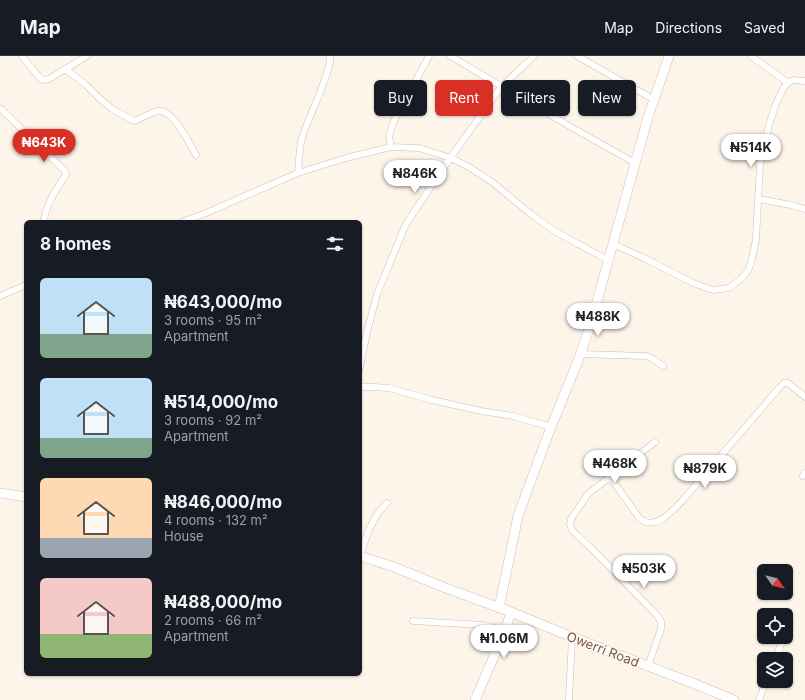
<!DOCTYPE html>
<meta charset="utf-8">
<style>
body{margin:0;font-family:Inter,sans-serif;background:#20242c;color:#f1f3f6;height:100vh;display:flex;flex-direction:column;font-size:15px;white-space:nowrap}
*{box-sizing:border-box;margin:0}
p{font-size:13px;color:#9ea1a6}
.icon{flex:none;width:22px;height:22px;fill:none;stroke:currentColor;stroke-width:2;stroke-linecap:round;stroke-linejoin:round}
.map{position:relative;flex:1;overflow:hidden}
.details{position:absolute;left:24px;top:164px;width:338px;height:456px;display:flex;flex-direction:column;background:#171b24;border-radius:6px;box-shadow:0 1px 3px #0004}
.details>*{flex:none}
.banner{position:absolute;left:374px;top:24px;width:371px;height:36px;display:flex;gap:8px}
.needle{width:26px;rotate:124deg}
.controls{position:absolute;left:757px;top:508px;display:grid;gap:8px}
.controls a{display:grid;place-items:center;width:36px;height:36px;border-radius:6px;background:#171b24;box-shadow:0 1px 3px #0004;font-size:20px}
.price{position:absolute;translate:-50% -34px;padding:0 9px;border-radius:14px;background:#fff;color:#222;font-size:13px;line-height:26px;filter:drop-shadow(0 1px 2px #0008)}
.price::after{content:'';position:absolute;left:50%;top:24px;width:12px;height:9px;margin-left:-6px;background:inherit;clip-path:polygon(0 0,100% 0,50% 100%)}
.price.active{background:#d93025;color:#fff}
ul{padding:0;list-style:none}
li{display:flex;align-items:center;gap:12px;height:100px;padding:0 16px}
li span{display:grid;place-items:center;flex:none;width:112px;height:80px;border-radius:6px;color:#555}
li>.icon{margin-inline-start:auto}
span .icon{width:48px;height:48px;fill:#fffc;stroke-width:1}
li b{font-size:17px}
h2{display:flex;justify-content:space-between;align-items:center;height:48px;padding:0 16px;font-size:17px}
.tag{padding:0 14px;border-radius:6px;background:#171b24;box-shadow:0 1px 3px #0004;font-size:14px;line-height:36px}
.tag.active{background:#d93025;color:#fff}
header{display:flex;align-items:center;gap:24px;box-sizing:border-box;height:56px;padding:0 20px;background:#171b24;border-bottom:1px solid #363941}
header strong{font-size:19px}
nav{display:flex;gap:22px;margin-inline-start:auto;font-size:14px}
.map>svg:first-child{display:block}
.lines{fill:none;stroke-linecap:round;stroke-linejoin:round}
.street-casing{stroke:#d3bdb1;stroke-width:7}
.secondary-casing{stroke:#d6bdae;stroke-width:10}
.street{stroke:#fff;stroke-width:6}
.secondary{stroke:#fff;stroke-width:9}
.labels{text-anchor:middle;dominant-baseline:central;stroke-width:3;stroke-linejoin:round;paint-order:stroke}
.street-label{font-size:13px;fill:#7a584c;stroke:#fff9f1}
</style>
<header>
<strong>Map</strong>
<nav><a>Map</a><a>Directions</a><a>Saved</a></nav>
</header>
<div class="map">
<svg width="805" height="644" viewBox="0 0 805 644">
<rect width="100%" height="100%" fill="#fdf4ea"/>
<g class="lines">
<g class="street-casing">
<path id="street" d="M22,0L39,21L43,24L49,23L87,0
M450,0L571,71L635,107
M577,0L653,43
M751,0L788,27
M65,13L85,28L98,41L112,53L132,64L135,65C141,62 152,56 158,55C172,52 190,88 196,99
M1,53L65,115L66,118C57,133 45,149 44,166
M391,91L389,80L393,67L429,0
M298,117C299,106 299,93 302,82C306,66 333,13 330,0
M759,143L791,149L805,153
M182,166L206,157L298,117L346,102L391,91L419,92L451,102L469,111L492,126L532,159L556,176L608,204
M613,188L644,202L693,227L713,234L729,232L741,223L748,215L752,203L756,183L760,108L769,69L775,50L784,31L788,27L793,24L805,25
M0,240L26,229
M581,298L646,300L653,303L663,310
M360,311L367,276L377,238L406,168L444,111L501,31L534,0
M360,331H374L389,332L432,344L481,355L513,360L551,371
M803,420L805,417
M610,421L640,463C641,463 645,466 646,466C660,470 673,454 682,445L780,331L784,327H788L805,341
M360,500L369,473L378,457L387,447
M413,565L484,569L505,575
M786,577L790,568
M775,603L784,581
M648,610L661,573V565L655,557L591,492L577,479L572,474L570,469L571,463L588,438L655,386
M569,644L572,581
M759,644L766,625"/>
</g>
<g class="secondary-casing">
<path id="secondary" d="M0,437L26,441
M360,500L394,511L443,531L511,556L572,581L695,628L734,644
M499,552L518,460L526,438L551,371L578,305L591,267L648,61L669,0
M475,644L505,575L511,556"/>
</g>
<use href="#street" class="street"/>
<use href="#secondary" class="secondary"/>
</g>
<g class="labels">
<g class="street-label">
<text transform="translate(603 593) rotate(21)">Owerri Road</text>
</g>
</g>
</svg>
<div class="controls">
<a><svg class="needle" viewBox="-14 -14 28 28"><path d="M0-13l5 13h-10z" fill="#e53935"/><path d="M0 13l5-13h-10z" fill="#9ea1a6"/></svg></a>
<a><svg class="icon" aria-label="locate" viewBox="0 0 24 24"><circle cx="12" cy="12" r="6"/><path d="M12 2v4M12 18v4M2 12h4M18 12h4"/></svg></a>
<a><svg class="icon" aria-label="layers" viewBox="0 0 24 24"><path d="M12 4l9 5-9 5-9-5zM3 14l9 5 9-5"/></svg></a>
</div>
<b class="price active" style="left:44px;top:107px">₦643K</b>
<b class="price" style="left:751px;top:112px">₦514K</b>
<b class="price" style="left:415px;top:138px">₦846K</b>
<b class="price" style="left:598px;top:281px">₦488K</b>
<b class="price" style="left:615px;top:428px">₦468K</b>
<b class="price" style="left:705px;top:433px">₦879K</b>
<b class="price" style="left:644px;top:533px">₦503K</b>
<b class="price" style="left:504px;top:603px">₦1.06M</b>
<div class="banner">
<a class="tag">Buy</a>
<a class="tag active">Rent</a>
<a class="tag">Filters</a>
<a class="tag">New</a>
</div>
<section class="details">
<h2>8 homes<svg class="icon" aria-label="filters" viewBox="0 0 24 24"><path d="M4 7h16M4 17h16"/><circle cx="9" cy="7" r="2"/><circle cx="15" cy="17" r="2"/></svg></h2>
<ul>
<li><span style="background:linear-gradient(#bfe0f5 70%,#7fa58c 0)"><svg class="icon" aria-label="home" viewBox="0 0 24 24"><path d="M3 11l9-7 9 7M6 9v11h12V9"/></svg></span><div><b>₦643,000/mo</b><p>3 rooms · 95 m²</p><p>Apartment</p></div></li>
<li><span style="background:linear-gradient(#bfe0f5 75%,#7fa58c 0)"><svg class="icon" aria-label="home" viewBox="0 0 24 24"><path d="M3 11l9-7 9 7M6 9v11h12V9"/></svg></span><div><b>₦514,000/mo</b><p>3 rooms · 92 m²</p><p>Apartment</p></div></li>
<li><span style="background:linear-gradient(#ffd9b3 75%,#9aa5b1 0)"><svg class="icon" aria-label="home" viewBox="0 0 24 24"><path d="M3 11l9-7 9 7M6 9v11h12V9"/></svg></span><div><b>₦846,000/mo</b><p>4 rooms · 132 m²</p><p>House</p></div></li>
<li><span style="background:linear-gradient(#f6c9c9 70%,#8fb573 0)"><svg class="icon" aria-label="home" viewBox="0 0 24 24"><path d="M3 11l9-7 9 7M6 9v11h12V9"/></svg></span><div><b>₦488,000/mo</b><p>2 rooms · 66 m²</p><p>Apartment</p></div></li>
</ul>
</section>
</div>
